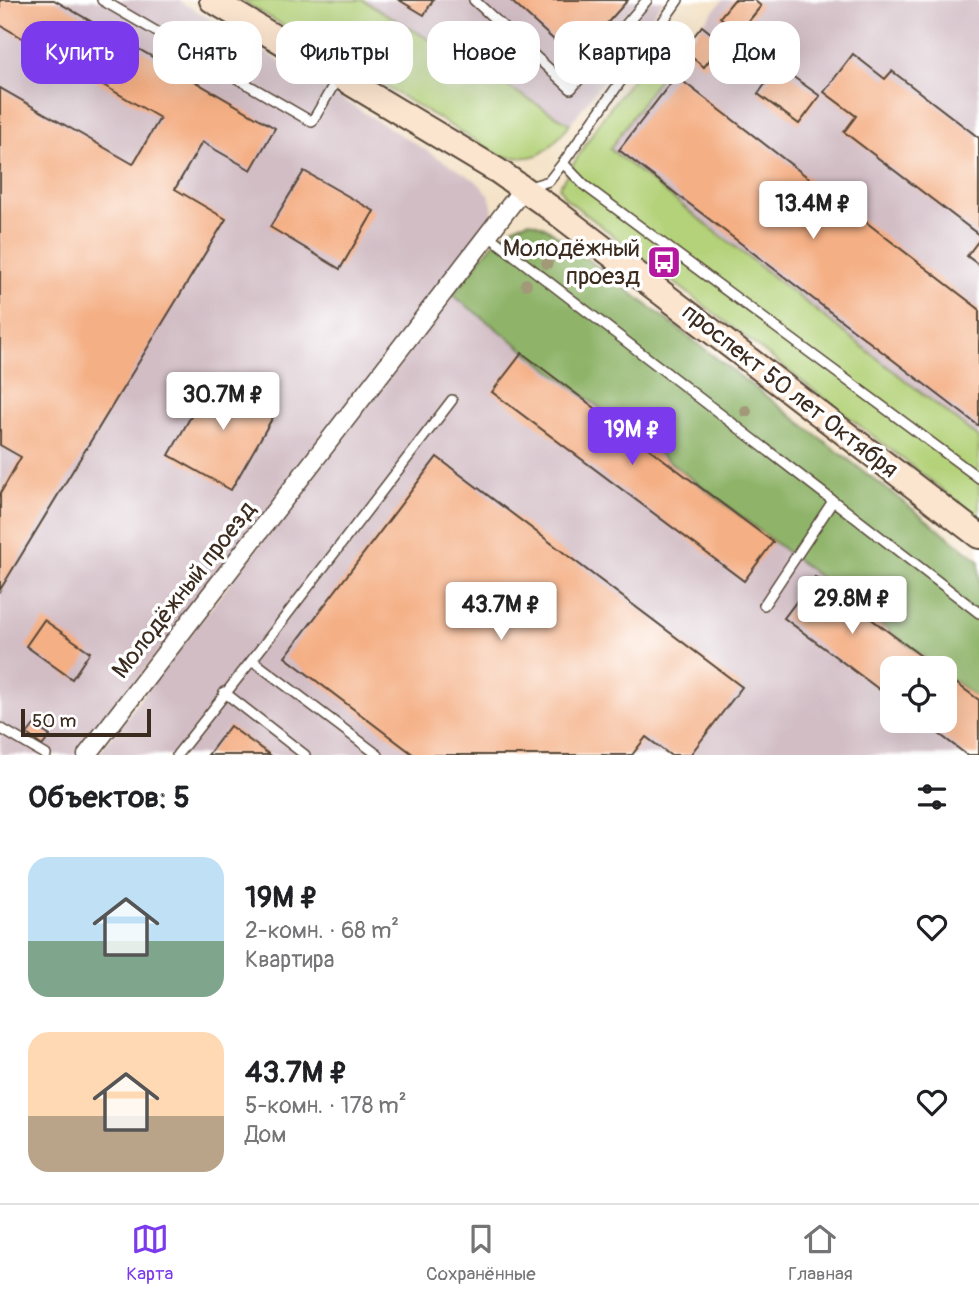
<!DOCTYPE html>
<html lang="ru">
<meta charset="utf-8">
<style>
body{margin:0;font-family:Pangolin,sans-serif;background:#f6f6f6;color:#202124;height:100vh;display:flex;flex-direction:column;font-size:26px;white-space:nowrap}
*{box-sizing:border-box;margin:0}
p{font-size:23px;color:#757577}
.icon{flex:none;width:38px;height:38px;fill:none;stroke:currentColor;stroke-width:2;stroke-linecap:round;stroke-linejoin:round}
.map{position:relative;height:755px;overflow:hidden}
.details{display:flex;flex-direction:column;background:#fff;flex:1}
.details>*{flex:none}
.top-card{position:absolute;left:21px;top:21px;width:938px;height:63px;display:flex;gap:14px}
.buttons{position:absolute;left:880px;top:656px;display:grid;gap:14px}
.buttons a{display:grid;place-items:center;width:77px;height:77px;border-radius:14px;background:#fff;box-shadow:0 7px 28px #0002;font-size:35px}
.scale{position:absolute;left:21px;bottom:18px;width:130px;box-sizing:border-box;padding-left:7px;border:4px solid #3b2a1e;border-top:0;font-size:19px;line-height:24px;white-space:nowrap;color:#3b2a1e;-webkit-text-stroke:5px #fff;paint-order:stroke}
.price{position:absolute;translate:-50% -60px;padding:0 16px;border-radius:7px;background:#fff;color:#222;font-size:23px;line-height:46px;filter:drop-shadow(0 2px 4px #0008)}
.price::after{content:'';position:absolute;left:50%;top:42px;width:21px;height:16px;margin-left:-10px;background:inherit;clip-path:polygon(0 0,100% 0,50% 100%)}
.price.active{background:#7c3aed;color:#fff}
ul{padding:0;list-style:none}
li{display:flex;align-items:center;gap:21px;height:175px;padding:0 28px}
li span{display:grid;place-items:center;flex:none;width:196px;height:140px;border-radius:21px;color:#555}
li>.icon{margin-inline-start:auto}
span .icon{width:84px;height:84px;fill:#fffc;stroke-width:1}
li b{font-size:30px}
h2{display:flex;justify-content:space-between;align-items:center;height:84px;padding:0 28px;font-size:30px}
.tag{padding:0 24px;border-radius:21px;background:#fff;box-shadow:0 7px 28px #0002;font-size:24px;line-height:63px}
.tag.active{background:#7c3aed;color:#fff}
.tabs{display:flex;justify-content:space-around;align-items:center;height:98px;border-top:2px solid #e0e0e0;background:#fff;font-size:19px;color:#757577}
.tabs a{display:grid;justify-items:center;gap:4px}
.tabs .active{color:#7c3aed}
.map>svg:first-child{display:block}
.industrial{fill:#d2bdc5}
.green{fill:#b4d279;stroke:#787e4c;stroke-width:2}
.forest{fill:#8fb469;stroke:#656f44;stroke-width:2}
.building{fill:#f4af84}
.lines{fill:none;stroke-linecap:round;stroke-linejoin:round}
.service-casing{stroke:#574638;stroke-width:12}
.minor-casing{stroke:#574638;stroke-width:21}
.secondary-casing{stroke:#574638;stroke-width:28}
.service{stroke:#fff;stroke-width:9}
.minor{stroke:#fff;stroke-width:18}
.secondary{stroke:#fce5cf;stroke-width:24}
.tree{fill:#a29979}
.labels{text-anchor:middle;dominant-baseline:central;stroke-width:7;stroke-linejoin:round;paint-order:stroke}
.poi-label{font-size:24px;fill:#3b2a1e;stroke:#fff;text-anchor:end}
.street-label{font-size:24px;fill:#3b2a1e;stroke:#fff}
</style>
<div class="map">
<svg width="979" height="755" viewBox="0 0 979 755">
<rect width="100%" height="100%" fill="#fff"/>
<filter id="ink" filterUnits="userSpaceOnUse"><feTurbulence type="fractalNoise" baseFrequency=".0143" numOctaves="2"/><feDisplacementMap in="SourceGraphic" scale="14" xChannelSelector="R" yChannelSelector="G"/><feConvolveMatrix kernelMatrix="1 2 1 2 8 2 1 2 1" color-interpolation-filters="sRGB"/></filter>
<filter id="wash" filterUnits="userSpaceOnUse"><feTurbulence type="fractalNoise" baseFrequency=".00686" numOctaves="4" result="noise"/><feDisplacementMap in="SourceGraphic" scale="28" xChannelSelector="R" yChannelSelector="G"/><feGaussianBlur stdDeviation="1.57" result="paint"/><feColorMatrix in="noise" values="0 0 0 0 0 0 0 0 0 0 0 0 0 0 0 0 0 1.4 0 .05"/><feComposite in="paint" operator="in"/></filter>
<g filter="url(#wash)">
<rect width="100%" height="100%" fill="#f4e3c8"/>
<path class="industrial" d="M0,0H178L475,180L489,195L493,209L489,227L78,755H0Z
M363,0H664L570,124Z
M723,0H979V438L609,149L670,62Z
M453,295L938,668H892V721H945V674L979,700V755H97Z"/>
<path class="green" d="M241,0H363L570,124C546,153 540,162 501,156Z
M654,51L670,62L610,149L979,438V518L565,198L559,187L600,121Z"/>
<path class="forest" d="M530,221L547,228L979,560V700L945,674V668H938L453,295C474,269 496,228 530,221Z"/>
<g id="blocks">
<path class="building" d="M0,0H54L275,128L251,170L202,142L175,189L226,219L0,590V494L21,457L0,445V88L133,164L160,118L0,25Z
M399,0H433L424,15Z
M510,0H628L575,59Z
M734,0H754L761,6L739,33L720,17Z
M702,26L723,43L704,67L683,50Z
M853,54L885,79L892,71L979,138V235L844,132L856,116L824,92Z
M778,66L820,96L799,124L758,94Z
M676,76L979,309V426L619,150Z
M304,171L374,211L340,269L270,227Z
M979,240V265L967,256Z
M522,353L773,542L744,581L492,392Z
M215,374L277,410L231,490L169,455Z
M437,457L742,687L690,755H670L646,737L632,755H414L285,657Z
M815,577L937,668H892V699L784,618Z
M44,620L90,652L72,679L26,646Z
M945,675L979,700V755H967L922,721H945Z
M34,725L50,736L42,746L27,734Z
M230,726L270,755H208Z"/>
</g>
</g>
<g filter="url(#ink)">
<use href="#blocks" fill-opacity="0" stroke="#574638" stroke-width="2"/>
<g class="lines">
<g class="service-casing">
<path id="service" d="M102,0L312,122L337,79
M474,0L571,89L647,0
M563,163L584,185L979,478
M529,187L549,181L563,163L678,0
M489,236L979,613
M764,605L833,501
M224,692L305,755
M0,728L46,755
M177,755L252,660
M378,755L252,660L452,400"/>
</g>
<g class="minor-casing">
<path id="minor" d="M87,755L523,189"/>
</g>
<g class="secondary-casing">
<path id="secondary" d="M212,0L498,171L552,209L979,536"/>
</g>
<use href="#service" class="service"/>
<use href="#minor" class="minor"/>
<use href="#secondary" class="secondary"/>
</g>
<g class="tree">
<circle cx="547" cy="263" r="6"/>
<circle cx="573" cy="281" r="6"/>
<circle cx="526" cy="284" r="6"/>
<circle cx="746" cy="411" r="6"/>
</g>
</g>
<defs>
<g id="bus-square" transform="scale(1.75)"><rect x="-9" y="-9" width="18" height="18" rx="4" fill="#b5179e" stroke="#fff"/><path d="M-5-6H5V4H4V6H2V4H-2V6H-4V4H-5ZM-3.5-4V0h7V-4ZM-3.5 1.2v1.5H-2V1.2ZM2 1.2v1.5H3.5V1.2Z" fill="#fff"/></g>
</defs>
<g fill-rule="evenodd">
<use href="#bus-square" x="664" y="262"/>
</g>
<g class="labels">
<g class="poi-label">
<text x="640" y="248">Молодёжный<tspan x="640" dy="28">проезд</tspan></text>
</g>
<g class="street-label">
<text transform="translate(790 391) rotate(38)">проспект 50 лет Октября</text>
<text transform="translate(184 590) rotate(-52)">Молодёжный проезд</text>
</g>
</g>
</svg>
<div class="buttons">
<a><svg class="icon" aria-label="locate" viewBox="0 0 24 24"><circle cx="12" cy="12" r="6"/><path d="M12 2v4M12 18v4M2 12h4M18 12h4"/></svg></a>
</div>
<div class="scale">50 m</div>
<b class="price" style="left:813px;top:241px">13.4M ₽</b>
<b class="price" style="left:223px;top:432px">30.7M ₽</b>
<b class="price active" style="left:632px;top:467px">19M ₽</b>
<b class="price" style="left:852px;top:636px">29.8M ₽</b>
<b class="price" style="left:501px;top:642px">43.7M ₽</b>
<div class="top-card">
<a class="tag active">Купить</a>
<a class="tag">Снять</a>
<a class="tag">Фильтры</a>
<a class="tag">Новое</a>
<a class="tag">Квартира</a>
<a class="tag">Дом</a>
</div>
</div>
<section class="details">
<h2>Объектов: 5<svg class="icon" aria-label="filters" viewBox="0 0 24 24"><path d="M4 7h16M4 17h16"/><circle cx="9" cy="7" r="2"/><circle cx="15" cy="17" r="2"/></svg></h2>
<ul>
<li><span style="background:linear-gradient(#bfe0f5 60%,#7fa58c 0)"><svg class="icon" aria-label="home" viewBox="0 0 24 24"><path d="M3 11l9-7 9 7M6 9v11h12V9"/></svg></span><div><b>19M ₽</b><p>2-комн. · 68 m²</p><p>Квартира</p></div><svg class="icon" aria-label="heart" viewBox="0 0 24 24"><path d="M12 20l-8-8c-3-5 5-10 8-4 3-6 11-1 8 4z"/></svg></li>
<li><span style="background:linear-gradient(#ffd9b3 60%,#b9a48a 0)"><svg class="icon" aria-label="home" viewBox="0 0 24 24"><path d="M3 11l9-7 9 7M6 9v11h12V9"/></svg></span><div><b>43.7M ₽</b><p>5-комн. · 178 m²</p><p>Дом</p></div><svg class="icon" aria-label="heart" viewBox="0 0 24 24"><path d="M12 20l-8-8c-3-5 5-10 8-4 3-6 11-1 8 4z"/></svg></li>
</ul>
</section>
<nav class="tabs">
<a class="active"><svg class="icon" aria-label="map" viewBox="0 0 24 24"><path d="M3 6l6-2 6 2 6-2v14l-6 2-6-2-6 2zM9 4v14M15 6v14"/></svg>Карта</a>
<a><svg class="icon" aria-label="saved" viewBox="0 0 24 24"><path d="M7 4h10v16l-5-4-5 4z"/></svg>Сохранённые</a>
<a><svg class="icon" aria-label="home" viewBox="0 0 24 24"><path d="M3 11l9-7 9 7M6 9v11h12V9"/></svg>Главная</a>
</nav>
